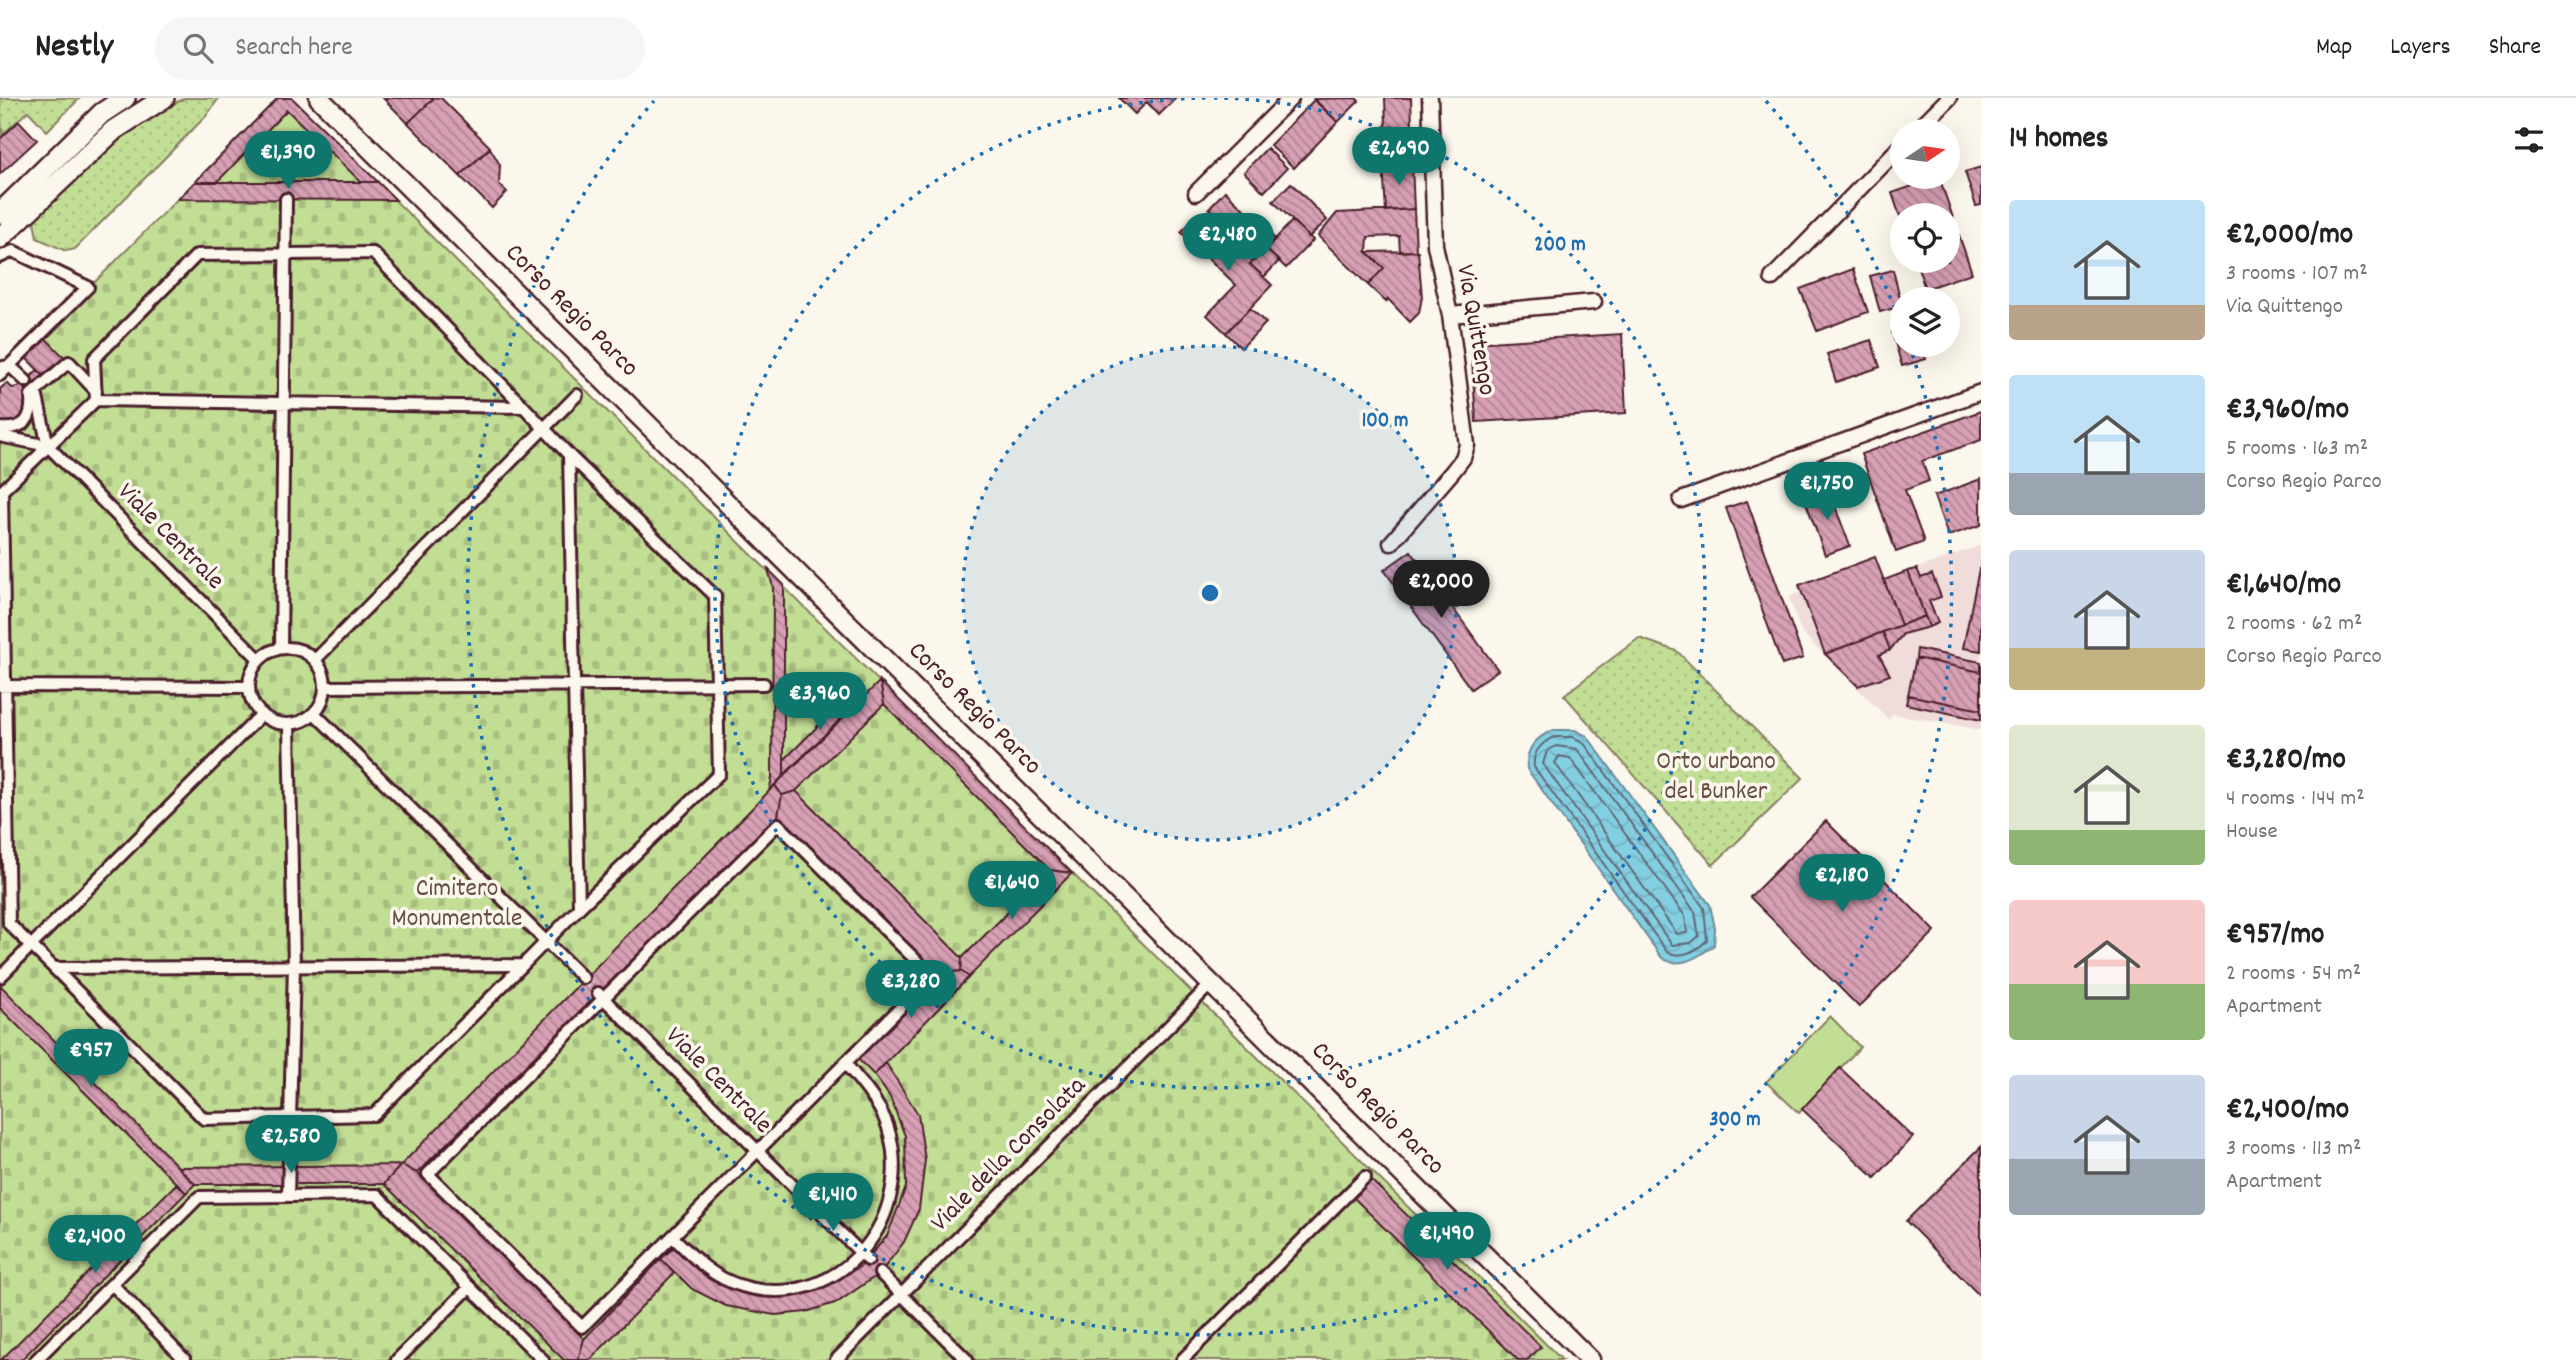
<!DOCTYPE html>
<meta charset="utf-8">
<style>
body{margin:0;font-family:Dekko,sans-serif;background:#f6f6f6;color:#222;height:100vh;display:flex;flex-direction:column;font-size:26px;white-space:nowrap}
*{box-sizing:border-box;margin:0}
p{font-size:23px;color:#767676}
.icon{flex:none;width:38px;height:38px;fill:none;stroke:currentColor;stroke-width:2;stroke-linecap:round;stroke-linejoin:round}
.map{position:relative;flex:1;overflow:hidden}
.side{display:flex;flex-direction:column;background:#fff;width:595px}
.side>*{flex:none}
.needle{width:46px;rotate:77deg}
.fabs{position:absolute;left:1890px;top:21px;display:grid;gap:14px}
.fabs a{display:grid;place-items:center;width:70px;height:70px;border-radius:50%;background:#fff;box-shadow:0 7px 28px #0002;font-size:35px}
.price{position:absolute;translate:-50% -60px;padding:0 16px;border-radius:24px;background:#0f766e;color:#fff;font-size:23px;line-height:46px;filter:drop-shadow(0 2px 4px #0008)}
.price::after{content:'';position:absolute;left:50%;top:42px;width:21px;height:16px;margin-left:-10px;background:inherit;clip-path:polygon(0 0,100% 0,50% 100%)}
.price.active{background:#222;color:#fff}
ul{padding:0;list-style:none}
li{display:flex;align-items:center;gap:21px;height:175px;padding:0 28px}
li span{display:grid;place-items:center;flex:none;width:196px;height:140px;border-radius:7px;color:#555}
li>.icon{margin-inline-start:auto}
span .icon{width:84px;height:84px;fill:#fffc;stroke-width:1}
li b{font-size:30px}
h2{display:flex;justify-content:space-between;align-items:center;height:84px;padding:0 28px;font-size:30px}
header{display:flex;align-items:center;gap:42px;box-sizing:border-box;height:98px;padding:0 35px;background:#fff;border-bottom:2px solid #e0e0e0}
header strong{font-size:33px}
nav{display:flex;gap:38px;margin-inline-start:auto;font-size:24px}
.search{width:490px;height:63px;background:#f6f6f6;display:flex;align-items:center;gap:18px;box-sizing:border-box;padding:0 24px;border-radius:38px;color:#767676;font-size:26px}
main{display:flex;flex:1;min-height:0}
.map>svg:first-child{display:block}
.built{fill:#f0dddb}
.green{fill:url(#green-dots);stroke:#867e60;stroke-width:2}
.cemetery{fill:url(#cemetery-stones);stroke:#867e60;stroke-width:2}
.pitch{fill:#c2de95;stroke:#867e60;stroke-width:2}
.water{fill:url(#water-waves);stroke:#6c8999;stroke-width:2}
.lines{fill:none;stroke-linecap:round;stroke-linejoin:round}
.shore{stroke:#616574;stroke-width:2}
.building{fill:url(#building-back-hatch);stroke:#4a1f2b;stroke-width:2}
.pedestrian-tunnel{stroke:#d8ccc5;stroke-width:10;stroke-dasharray:10 5;stroke-linecap:butt}
.pedestrian-casing{stroke:#4a1f2b;stroke-width:16}
.minor-casing{stroke:#4a1f2b;stroke-width:19}
.tertiary-casing{stroke:#4a1f2b;stroke-width:23}
.secondary-casing{stroke:#4a1f2b;stroke-width:24}
.pedestrian{stroke:#fbf7ec;stroke-width:10}
.minor{stroke:#fbf7ec;stroke-width:14}
.tertiary{stroke:#fbf7ec;stroke-width:18}
.secondary{stroke:#fbf7ec;stroke-width:19}
.ring{fill:none;stroke:#1f6fb2;stroke-width:3.5;stroke-dasharray:3.5 7}
.labels{text-anchor:middle;dominant-baseline:central;stroke-width:7;stroke-linejoin:round;paint-order:stroke}
.street-label{font-size:26px;fill:#4a1f2b;stroke:#fbf7ec}
.park-label{font-size:26px;fill:#684f46;stroke:#fbf7ec}
.centre{fill:#1f6fb2;stroke:#fbf7ec;stroke-width:3.5}
.ring-label{font-size:21px;text-anchor:middle;font-weight:bold;fill:#1f6fb2;stroke:#fbf7ec;stroke-width:7;stroke-linejoin:round;paint-order:stroke}
</style>
<header>
<strong>Nestly</strong>
<div class="search"><svg class="icon" aria-label="search" viewBox="0 0 24 24"><circle cx="10" cy="10" r="6"/><path d="M15 15l6 6"/></svg>Search here</div>
<nav><a>Map</a><a>Layers</a><a>Share</a></nav>
</header>
<main>
<div class="map">
<svg width="1981" height="1262" viewBox="0 0 1981 1262">
<defs>
<pattern id="green-dots" width="8" height="8" patternUnits="userSpaceOnUse" patternTransform="scale(1.75)"><rect width="8" height="8" fill="#c2de95"/><path d="M2 2h.1M6 6h.1" fill="none" stroke="#a8be81" stroke-width="1.8" stroke-linecap="round"/></pattern>
<pattern id="cemetery-stones" width="16" height="16" patternUnits="userSpaceOnUse" patternTransform="scale(1.75)"><rect width="16" height="16" fill="#c2de95"/><path d="M2 7V4a2 2 0 0 1 4 0v3zM10 15v-3a2 2 0 0 1 4 0v3z" fill="#a8be81"/></pattern>
<pattern id="water-waves" width="16" height="10" patternUnits="userSpaceOnUse" patternTransform="scale(1.75)"><rect width="16" height="10" fill="#83cfe2"/><path d="M0 5q4-4 8 0t8 0" fill="none" stroke="#73b1c2"/></pattern>
<pattern id="building-back-hatch" width="6" height="6" patternUnits="userSpaceOnUse" patternTransform="scale(1.75)"><rect width="6" height="6" fill="#d7a0b4"/><path d="M-1 5l2 2M0 0l6 6M5-1l2 2" fill="none" stroke="#b08293"/></pattern>
</defs>
<rect width="100%" height="100%" fill="#fbf7ec"/>
<filter id="ink" filterUnits="userSpaceOnUse"><feTurbulence type="fractalNoise" baseFrequency=".0143" numOctaves="2"/><feDisplacementMap in="SourceGraphic" scale="14" xChannelSelector="R" yChannelSelector="G"/><feConvolveMatrix kernelMatrix="1 2 1 2 8 2 1 2 1" color-interpolation-filters="sRGB"/></filter>
<g filter="url(#ink)">
<path class="built" d="M1981,447V632L1892,616L1889,622L1801,534L1789,499L1800,494L1799,487L1875,459L1884,482Z"/>
<path class="green" d="M0,0H80L47,33L28,13L2,37Z
M185,0H219L206,18L75,151L66,153L37,140L34,123C81,75 124,28 185,0Z
M1639,540L1677,553L1803,680L1713,767L1564,597Z"/>
<path class="cemetery" d="M278,0H292L1562,1262H0V291L7,285L12,290H19L37,272L46,233Z"/>
<path class="pitch" d="M1830,918L1860,949L1799,1015L1766,984Z"/>
<path class="water" d="M1554,632H1575L1587,638L1710,807L1715,830L1714,847C1700,858 1680,872 1662,860L1527,671C1525,651 1536,639 1554,632Z"/>
<g class="lines">
<path class="shore" d="M1555,639H1573L1583,644L1704,810L1707,842C1697,853 1681,861 1667,854L1534,669C1532,654 1542,644 1555,639Z
M1556,648L1577,651L1695,814L1699,838L1691,845L1672,847L1543,666L1547,653Z
M1559,658L1570,660L1685,818L1687,835L1677,836L1555,665Z"/>
</g>
<path class="building" d="M278,0H292L378,84H361L287,12L217,84H195Z
M383,0H434L408,25Z
M434,0H441L490,49L460,78L408,25Z
M1119,0H1176L1159,17L1147,4L1135,16Z
M1356,0L1359,3L1338,24L1314,1Z
M1385,0H1411L1412,28L1386,29Z
M1314,2L1338,24L1294,70L1270,47Z
M19,23L37,42L0,76V41Z
M1412,35L1414,66L1383,67L1382,36Z
M490,50L500,67L499,86L507,94L492,110L460,78Z
M1267,50L1287,70L1264,94L1244,74Z
M1412,66L1414,111L1386,113L1383,67Z
M1981,69V107L1976,108L1965,74Z
M1939,79L1972,175L1925,191L1916,163H1948V117H1902V124L1892,95Z
M195,84H378L396,102L178,101Z
M1291,85L1327,122L1309,139L1273,103Z
M1225,93L1275,141L1259,158L1209,110Z
M1414,111L1416,153L1400,154L1399,138L1368,139L1367,154L1384,170L1368,187L1318,138L1337,115Z
M1199,116L1235,151L1239,146L1255,162L1250,166L1272,187L1226,235L1207,217L1236,187L1181,134Z
M1292,123L1313,142L1286,170L1266,151Z
M1266,151L1279,163L1264,179L1250,166Z
M1418,153L1422,199L1419,215L1410,224L1388,201L1386,204L1368,187L1384,170L1367,154Z
M1853,171L1868,214L1817,233L1800,191Z
M1893,172L1902,208L1880,214L1870,178Z
M1250,210L1266,225L1241,250L1226,235Z
M1902,231V247H1922L1926,261L1902,268L1892,234Z
M1622,236L1626,315L1476,324L1471,245Z
M42,237L69,264L49,283L22,256Z
M1871,242L1880,269L1836,284L1827,256Z
M38,272L47,281L31,297L22,288Z
M7,285L12,290L22,288L31,297L29,321L0,330V291Z
M1981,313V342L1922,363L1929,383L1905,392L1924,444L1896,454L1861,356Z
M1981,381V427L1948,438L1934,398Z
M1828,390L1850,448L1825,457L1804,399Z
M1747,403L1803,560L1782,567L1726,410Z
M1411,453L1498,572L1471,591L1384,472Z
M1875,459L1901,527L1825,556L1799,487Z
M768,471L784,487V677L769,693L772,680L773,489Z
M1917,471L1921,480L1932,476L1941,499L1929,503L1938,525L1929,529L1908,473Z
M1979,471L1981,472V553L1963,550Z
M1908,473L1925,518L1901,527L1884,482Z
M1925,518L1929,529L1903,536L1890,552L1883,534Z
M1883,534L1890,552L1879,557L1890,577L1858,588L1825,556Z
M1917,551L1981,564V574L1916,560Z
M1916,560L1981,574V612L1908,597Z
M880,583L884,606L796,693L782,697L775,687Z
M880,583L1072,775L1050,772L884,606Z
M851,595L859,603L784,677V662Z
M1908,597L1981,612V622L1906,606Z
M775,687L782,697L778,718L417,1075L401,1067Z
M796,693L962,860L961,873L938,876L778,718L782,697Z
M1826,723L1935,833L1859,909L1750,799Z
M1050,772L1072,775L969,879L961,873L962,860Z
M961,873L969,879L874,977L857,960L938,876Z
M0,887L195,1086L186,1095L0,910Z
M886,965L918,1016L925,1062L919,1111L904,1144L880,1175L838,1204L806,1214L775,1217L726,1208L692,1191L661,1161L674,1149L704,1178L715,1184L748,1195L777,1198L819,1192L861,1168L887,1138L906,1089L905,1038L890,999L874,977Z
M1840,970L1913,1039L1875,1080L1802,1011Z
M1981,1049V1199L1906,1123Z
M401,1067L384,1086H195L178,1069Z
M401,1067L417,1075L584,1241L578,1262H564L384,1086Z
M1371,1082L1541,1249L1527,1262H1518L1354,1100Z
M177,1085L186,1095L21,1262H1Z
M661,1161L674,1175L590,1262H578L584,1241Z"/>
<g class="lines">
<path class="pedestrian-tunnel" d="M583,880L598,895"/>
<g class="pedestrian-casing">
<path id="pedestrian" d="M0,159L13,153L88,189L0,277
M3,269L10,268L26,283
M37,299L48,348
M96,302L524,309L569,357L579,810L523,867L54,870L9,826L2,393Z
M96,302L94,261L197,157L373,155L524,309
M0,330C25,332 33,321 31,297L69,264L96,293
M0,338L48,348
M48,348L259,561
M569,357L715,498L719,676L579,810
M281,550L286,101
M249 588a38 38 0 1 1 76 0a38 38 0 1 1-76 0Z
M315,562L577,297
M0,588L249,589
M325,589L764,586
M314,615L583,880
M778,726L932,878L582,1229L428,1076Z
M54,870L204,1021L374,1017L523,867
M0,879L262,616
M598,895L868,1162
M288,1098L294,868L289,626
M673,1139C694,1160 713,1180 742,1188C835,1215 912,1127 890,1037C884,1009 863,987 845,965
M880,1175L967,1262
M112,1186L185,1262
M36,1262L199,1099L377,1097L543,1262
M397,1262L469,1190
M836,1262L1213,884
M1182,1262L1365,1079"/>
</g>
<g class="minor-casing">
<path id="minor" d="M1916,33L1949,0
M1196,95L1291,0
M1772,180L1902,47
M1450,217L1594,204
M1681,402L1981,294
M1391,445L1453,373L1463,360L1467,347L1450,217L1435,147L1430,0"/>
</g>
<g class="tertiary-casing">
<path id="tertiary" d="M319,0L1590,1262"/>
</g>
<g class="secondary-casing">
<path id="secondary" d="M0,115L102,15L125,0
M0,140L114,32L164,0"/>
</g>
<use href="#pedestrian" class="pedestrian"/>
<use href="#minor" class="minor"/>
<use href="#tertiary" class="tertiary"/>
<use href="#secondary" class="secondary"/>
</g>
</g>
<circle cx="1210" cy="495" r="247" fill="#1f6fb2" fill-opacity=".12"/>
<g class="ring">
<circle cx="1210" cy="495" r="247"/>
<path d="M1214 0A495 495 0 1 1 1206 0"/>
<path d="M1766 3A742 742 0 0 1 1900 223M1909 247A742 742 0 1 1 654 3"/>
</g>
<g class="labels">
<g class="street-label">
<text transform="translate(571 213) rotate(45)">Corso Regio Parco</text>
<text transform="translate(1475 232) rotate(80)">Via Quittengo</text>
<text transform="translate(170 439) rotate(45)">Viale Centrale</text>
<text transform="translate(974 611) rotate(45)">Corso Regio Parco</text>
<text transform="translate(718 983) rotate(45)">Viale Centrale</text>
<text transform="translate(1377 1011) rotate(45)">Corso Regio Parco</text>
<text transform="translate(1009 1057) rotate(-45)">Viale della Consolata</text>
</g>
<g class="park-label">
<text x="1716" y="664">Orto urbano<tspan x="1716" dy="30">del Bunker</tspan></text>
<text x="457" y="791">Cimitero<tspan x="457" dy="30">Monumentale</tspan></text>
</g>
</g>
<circle cx="1210" cy="495" r="10" class="centre"/>
<g class="ring-label">
<text x="1560" y="152">200 m</text>
<text x="1385" y="328">100 m</text>
<text x="1735" y="1027">300 m</text>
</g>
</svg>
<div class="fabs">
<a><svg class="needle" viewBox="-14 -14 28 28"><path d="M0-13l5 13h-10z" fill="#e53935"/><path d="M0 13l5-13h-10z" fill="#767676"/></svg></a>
<a><svg class="icon" aria-label="locate" viewBox="0 0 24 24"><circle cx="12" cy="12" r="6"/><path d="M12 2v4M12 18v4M2 12h4M18 12h4"/></svg></a>
<a><svg class="icon" aria-label="layers" viewBox="0 0 24 24"><path d="M12 4l9 5-9 5-9-5zM3 14l9 5 9-5"/></svg></a>
</div>
<b class="price" style="left:1399px;top:89px">€2,690</b>
<b class="price" style="left:288px;top:93px">€1,390</b>
<b class="price" style="left:1228px;top:175px">€2,480</b>
<b class="price" style="left:1827px;top:424px">€1,750</b>
<b class="price active" style="left:1441px;top:522px">€2,000</b>
<b class="price" style="left:820px;top:634px">€3,960</b>
<b class="price" style="left:1842px;top:816px">€2,180</b>
<b class="price" style="left:1012px;top:823px">€1,640</b>
<b class="price" style="left:911px;top:922px">€3,280</b>
<b class="price" style="left:91px;top:991px">€957</b>
<b class="price" style="left:291px;top:1077px">€2,580</b>
<b class="price" style="left:833px;top:1135px">€1,410</b>
<b class="price" style="left:1447px;top:1174px">€1,490</b>
<b class="price" style="left:95px;top:1177px">€2,400</b>
</div>
<section class="side">
<h2>14 homes<svg class="icon" aria-label="filters" viewBox="0 0 24 24"><path d="M4 7h16M4 17h16"/><circle cx="9" cy="7" r="2"/><circle cx="15" cy="17" r="2"/></svg></h2>
<ul>
<li><span style="background:linear-gradient(#bfe0f5 75%,#b9a48a 0)"><svg class="icon" aria-label="home" viewBox="0 0 24 24"><path d="M3 11l9-7 9 7M6 9v11h12V9"/></svg></span><div><b>€2,000/mo</b><p>3 rooms · 107 m²</p><p>Via Quittengo</p></div></li>
<li><span style="background:linear-gradient(#bfe0f5 70%,#9aa5b1 0)"><svg class="icon" aria-label="home" viewBox="0 0 24 24"><path d="M3 11l9-7 9 7M6 9v11h12V9"/></svg></span><div><b>€3,960/mo</b><p>5 rooms · 163 m²</p><p>Corso Regio Parco</p></div></li>
<li><span style="background:linear-gradient(#c9d6e8 70%,#c2b280 0)"><svg class="icon" aria-label="home" viewBox="0 0 24 24"><path d="M3 11l9-7 9 7M6 9v11h12V9"/></svg></span><div><b>€1,640/mo</b><p>2 rooms · 62 m²</p><p>Corso Regio Parco</p></div></li>
<li><span style="background:linear-gradient(#dfe7d0 75%,#8fb573 0)"><svg class="icon" aria-label="home" viewBox="0 0 24 24"><path d="M3 11l9-7 9 7M6 9v11h12V9"/></svg></span><div><b>€3,280/mo</b><p>4 rooms · 144 m²</p><p>House</p></div></li>
<li><span style="background:linear-gradient(#f6c9c9 60%,#8fb573 0)"><svg class="icon" aria-label="home" viewBox="0 0 24 24"><path d="M3 11l9-7 9 7M6 9v11h12V9"/></svg></span><div><b>€957/mo</b><p>2 rooms · 54 m²</p><p>Apartment</p></div></li>
<li><span style="background:linear-gradient(#c9d6e8 60%,#9aa5b1 0)"><svg class="icon" aria-label="home" viewBox="0 0 24 24"><path d="M3 11l9-7 9 7M6 9v11h12V9"/></svg></span><div><b>€2,400/mo</b><p>3 rooms · 113 m²</p><p>Apartment</p></div></li>
</ul>
</section>
</main>
